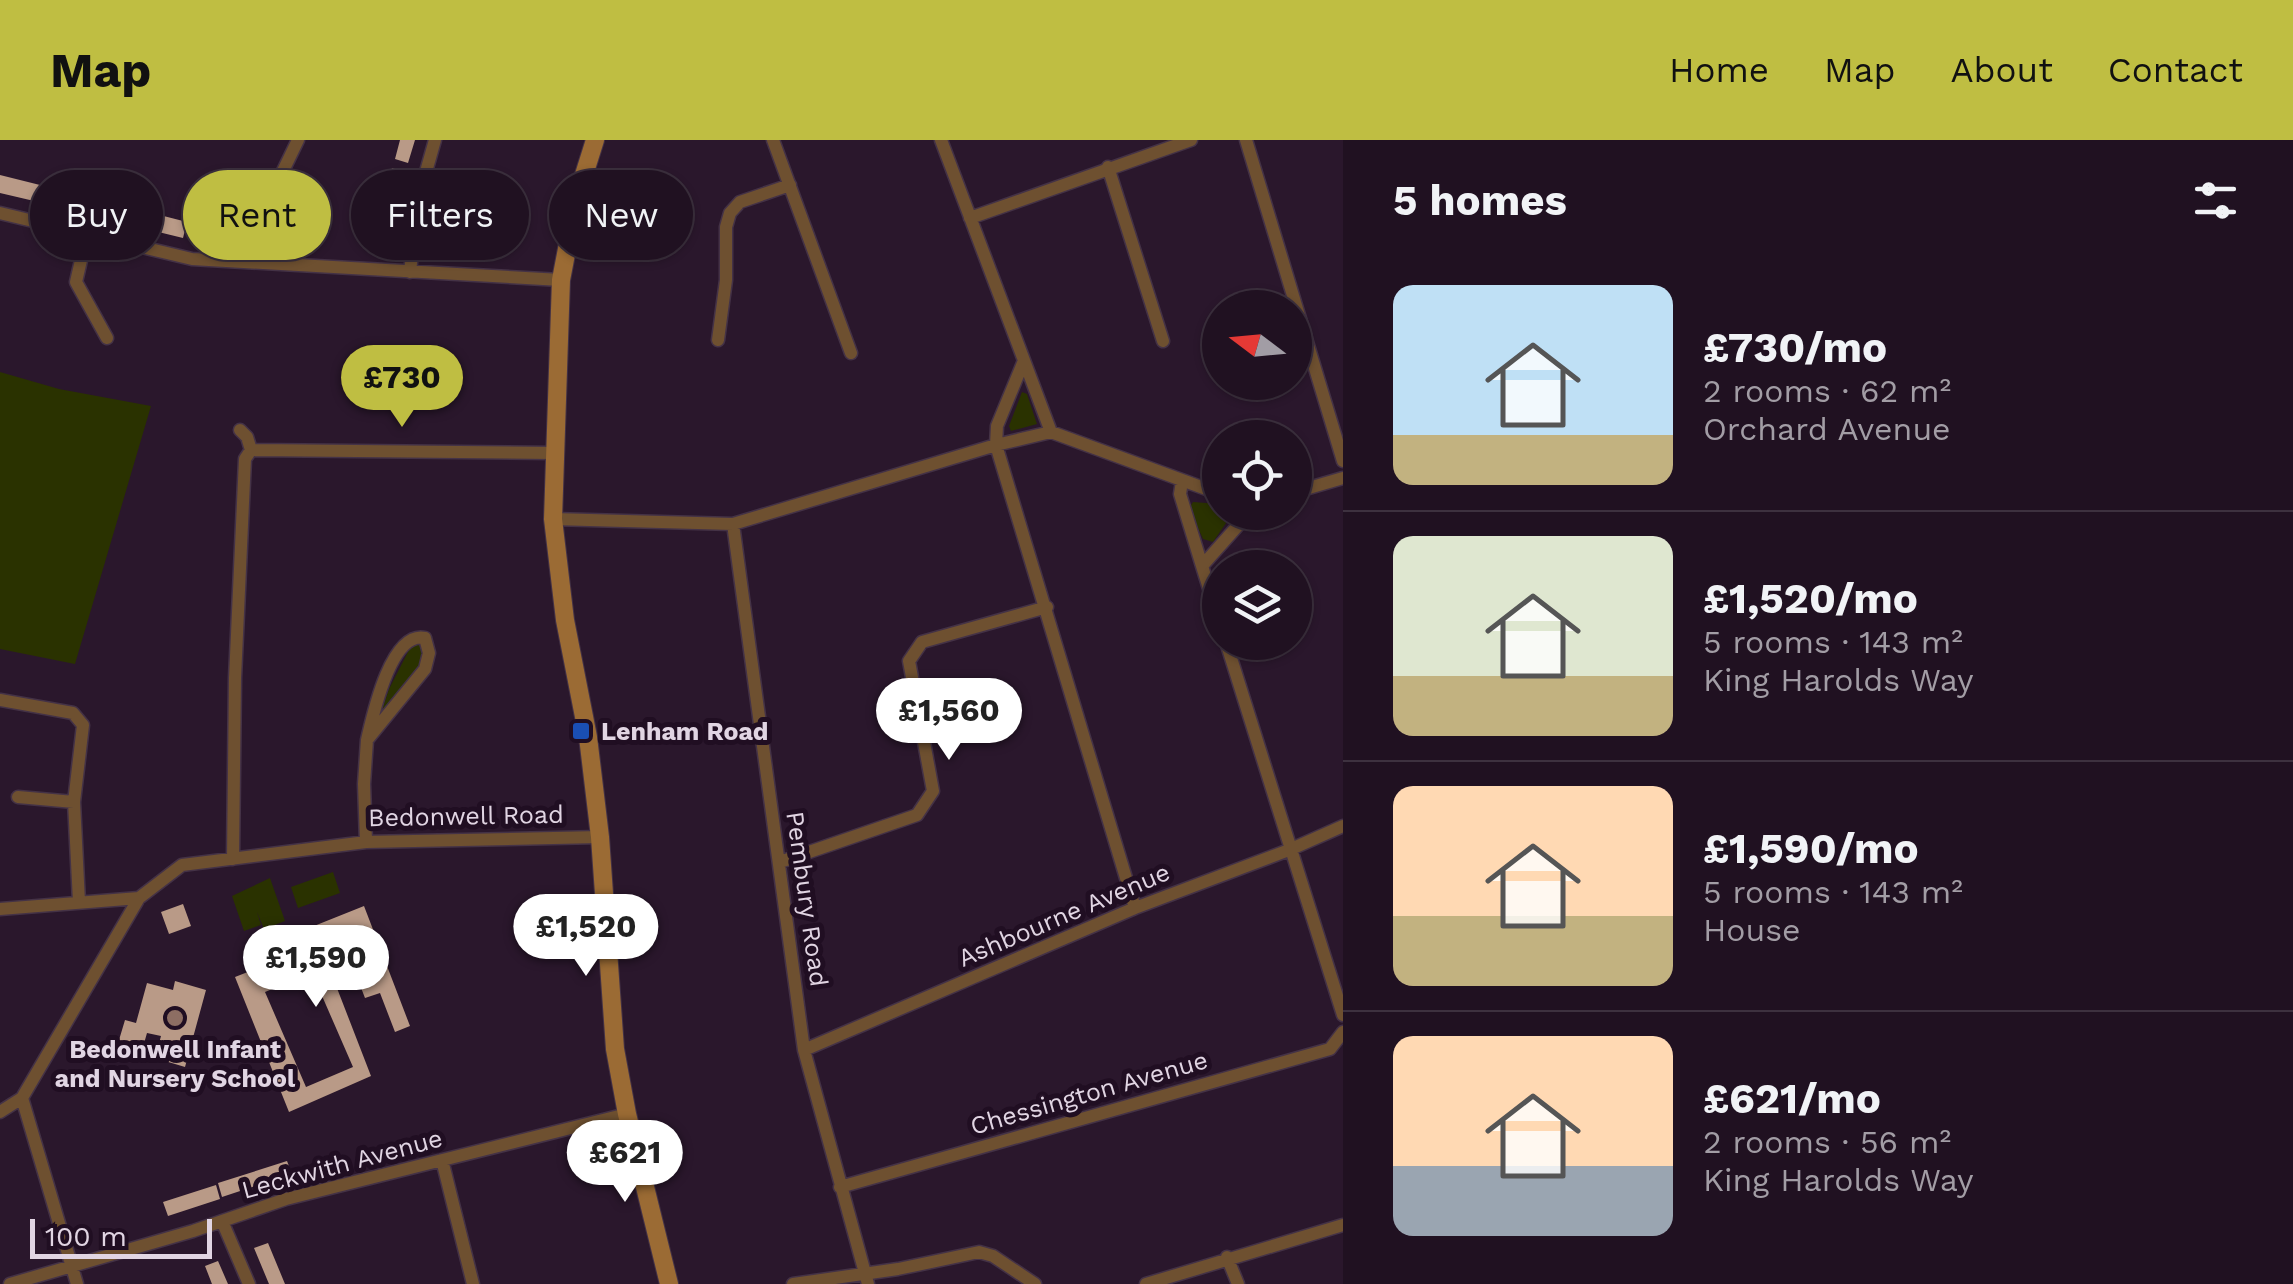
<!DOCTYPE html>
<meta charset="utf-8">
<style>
body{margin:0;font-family:"Work Sans",sans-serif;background:#281a2a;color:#f1f3f6;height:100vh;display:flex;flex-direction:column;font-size:38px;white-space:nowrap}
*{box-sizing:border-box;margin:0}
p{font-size:32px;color:#a29da5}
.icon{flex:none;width:55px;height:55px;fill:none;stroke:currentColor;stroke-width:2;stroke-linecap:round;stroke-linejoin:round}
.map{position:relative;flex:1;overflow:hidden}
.details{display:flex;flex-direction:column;background:#201121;width:950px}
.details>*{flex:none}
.guide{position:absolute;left:30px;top:30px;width:950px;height:90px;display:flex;gap:20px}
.needle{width:65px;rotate:286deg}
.fabs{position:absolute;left:1202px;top:150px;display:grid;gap:20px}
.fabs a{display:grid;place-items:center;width:110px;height:110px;border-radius:50%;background:#201121;box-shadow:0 2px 8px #0004,0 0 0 2px #3d313f;font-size:50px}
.scale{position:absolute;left:30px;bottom:25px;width:182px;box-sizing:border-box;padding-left:10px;border:5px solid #e1d5e3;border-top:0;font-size:28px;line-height:35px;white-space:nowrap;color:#e1d5e3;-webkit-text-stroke:8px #200e22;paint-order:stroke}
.price{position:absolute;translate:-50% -85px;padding:0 22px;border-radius:35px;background:#fff;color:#222;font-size:32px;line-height:65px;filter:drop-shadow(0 2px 5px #0008)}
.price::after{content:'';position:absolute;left:50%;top:60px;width:30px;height:22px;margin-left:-15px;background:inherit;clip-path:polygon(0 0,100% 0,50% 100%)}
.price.active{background:#bfbe42;color:#111}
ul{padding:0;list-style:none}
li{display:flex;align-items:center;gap:30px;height:250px;padding:0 50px}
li+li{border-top:2px solid #3d313f}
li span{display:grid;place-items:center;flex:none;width:280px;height:200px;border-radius:20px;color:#555}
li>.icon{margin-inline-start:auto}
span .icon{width:120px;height:120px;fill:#fffc;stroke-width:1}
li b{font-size:42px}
h2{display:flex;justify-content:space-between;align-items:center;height:120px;padding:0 50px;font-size:42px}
.tag{padding:0 35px;border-radius:45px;background:#201121;box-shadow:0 2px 8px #0004,0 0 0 2px #3d313f;font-size:35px;line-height:90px}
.tag.active{background:#bfbe42;color:#111}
header{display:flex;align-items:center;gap:60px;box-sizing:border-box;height:140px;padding:0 50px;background:#bfbe42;color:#111}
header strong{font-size:48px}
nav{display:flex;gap:55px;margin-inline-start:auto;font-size:35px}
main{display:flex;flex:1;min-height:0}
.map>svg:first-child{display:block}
.green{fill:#2a3200}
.building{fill:#b99a87;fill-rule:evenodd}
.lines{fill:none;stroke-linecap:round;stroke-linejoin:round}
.street-casing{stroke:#443246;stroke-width:15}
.secondary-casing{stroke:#443246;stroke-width:20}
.street{stroke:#6e5030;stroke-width:12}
.secondary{stroke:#9b6b34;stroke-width:18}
.transit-dot{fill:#1a4fb4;stroke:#200e22;stroke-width:4}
.education-dot{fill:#8d6e63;stroke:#200e22;stroke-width:4}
.labels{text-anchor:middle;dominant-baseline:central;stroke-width:10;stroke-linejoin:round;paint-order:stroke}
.poi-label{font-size:25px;font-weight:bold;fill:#e1d5e3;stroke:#200e22;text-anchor:start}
.street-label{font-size:25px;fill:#e1d5e3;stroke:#200e22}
</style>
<header>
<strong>Map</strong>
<nav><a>Home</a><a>Map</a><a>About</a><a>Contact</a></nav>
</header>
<main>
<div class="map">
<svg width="1343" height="1144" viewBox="0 0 1343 1144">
<rect width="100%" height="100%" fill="#2a172c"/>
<path class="green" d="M0,232L59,249L151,266L75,524L0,509Z
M1022,252L1027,254L1037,284L1011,291L1009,286Z
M1193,362L1220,364V372L1233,373L1213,402L1203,399L1189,368Z
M419,504L424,511L422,525L379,579L389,549L411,506Z
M333,732L340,753L298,768L291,747Z
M270,738L285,781L264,789L257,772L261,785L244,791L232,756Z"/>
<path class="building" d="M400,0H415L408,23L395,19Z
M392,28L406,31L401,51L387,47Z
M445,30L463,33L462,43L443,39Z
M0,35L68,52L64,68L0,53Z
M105,61L187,82L183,98L101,78Z
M183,764L191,786L169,794L161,772Z
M364,766L410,886L395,892L380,853L365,858L358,840L373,834L359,798L323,812L371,936L289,972L235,837L281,819L274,802ZM309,826L353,927L306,947L265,852L289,842L286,836Z
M175,841L206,850L185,927L155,918L161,896L147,893L143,907L119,900L125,880L136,883L147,843L173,850Z
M287,1021L292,1034L222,1057L218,1043Z
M216,1045L220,1059L168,1076L163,1062Z
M268,1103L285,1144H269L254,1108Z
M218,1121L228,1144H212L205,1126Z"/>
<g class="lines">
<g class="street-casing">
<path id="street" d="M773,0L851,213
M941,0L1051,292L1220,354
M1246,0L1343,321
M1108,27L1163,201
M0,73L192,119L561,140
M970,78L1191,0
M87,94L76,142L107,198
M258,122L267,64L298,0
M410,132L418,60L435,0
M718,200L726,140V87L730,73L740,62L790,45
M1023,223L997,286L996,305L1135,768
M251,310L553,313
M1182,341L1180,354L1202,426
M1295,352L1343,338
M553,379L733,384L996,305L1051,292
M733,384L804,910L868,1144
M1220,484L1202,426L1250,372
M1226,502L1343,875
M0,560L73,573L83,585L74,662L79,762
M18,657L74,662
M366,702L364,644L367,600L425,529L429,513L425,498C391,491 373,574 367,600
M233,719L235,538L245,319L251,310L247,297L240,290
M780,722L917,675L933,651L909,521L922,502L1047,467
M0,769L139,758
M804,910L1135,768L1289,710L1343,686
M22,958L77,1144
M0,972L22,958L139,758L182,725L366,702L600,697
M442,1020L473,1144
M840,1047L1330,909L1343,892
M222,1081L249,1144
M1227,1117L1238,1144
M10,1144L193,1091L286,1059L627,974
M793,1144L898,1129L979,1112L993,1116L1035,1144
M1146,1144L1343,1085"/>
</g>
<g class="secondary-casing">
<path id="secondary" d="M595,0L577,57L561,140L553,379L565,480L588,597L600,697L615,909L627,974L669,1144"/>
</g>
<use href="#street" class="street"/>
<use href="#secondary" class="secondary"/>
</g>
<rect class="transit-dot" x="571" y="581" width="20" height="20" rx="5"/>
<circle class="education-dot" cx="175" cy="878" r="10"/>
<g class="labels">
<g class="poi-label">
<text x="601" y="591">Lenham Road</text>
<text x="175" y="909" text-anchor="middle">Bedonwell Infant<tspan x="175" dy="29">and Nursery School</tspan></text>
</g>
<g class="street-label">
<text transform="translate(466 676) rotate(-1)">Bedonwell Road</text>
<text transform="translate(807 759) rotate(82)">Pembury Road</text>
<text transform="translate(1064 775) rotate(-23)">Ashbourne Avenue</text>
<text transform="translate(1089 953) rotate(-16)">Chessington Avenue</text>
<text transform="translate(342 1024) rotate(-15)">Leckwith Avenue</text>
</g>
</g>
</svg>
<div class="fabs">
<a><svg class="needle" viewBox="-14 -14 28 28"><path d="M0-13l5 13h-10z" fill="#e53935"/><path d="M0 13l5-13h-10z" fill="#a29da5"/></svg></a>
<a><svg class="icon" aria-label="locate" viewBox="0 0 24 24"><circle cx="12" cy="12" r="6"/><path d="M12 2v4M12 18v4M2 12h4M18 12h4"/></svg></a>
<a><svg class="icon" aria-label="layers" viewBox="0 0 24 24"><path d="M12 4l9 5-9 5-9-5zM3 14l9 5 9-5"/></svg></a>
</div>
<div class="scale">100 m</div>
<b class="price active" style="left:402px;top:290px">£730</b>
<b class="price" style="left:949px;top:623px">£1,560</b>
<b class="price" style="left:586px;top:839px">£1,520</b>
<b class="price" style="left:316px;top:870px">£1,590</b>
<b class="price" style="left:625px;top:1065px">£621</b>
<div class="guide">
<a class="tag">Buy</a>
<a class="tag active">Rent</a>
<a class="tag">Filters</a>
<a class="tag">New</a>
</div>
</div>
<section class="details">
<h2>5 homes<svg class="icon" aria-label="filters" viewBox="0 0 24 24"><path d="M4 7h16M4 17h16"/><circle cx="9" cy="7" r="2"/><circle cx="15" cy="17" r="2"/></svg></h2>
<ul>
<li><span style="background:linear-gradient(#bfe0f5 75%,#c2b280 0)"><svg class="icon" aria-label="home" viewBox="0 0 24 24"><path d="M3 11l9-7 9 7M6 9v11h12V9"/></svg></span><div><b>£730/mo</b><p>2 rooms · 62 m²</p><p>Orchard Avenue</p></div></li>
<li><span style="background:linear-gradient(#dfe7d0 70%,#c2b280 0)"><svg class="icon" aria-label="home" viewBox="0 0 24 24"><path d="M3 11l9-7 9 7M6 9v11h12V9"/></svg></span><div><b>£1,520/mo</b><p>5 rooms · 143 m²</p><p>King Harolds Way</p></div></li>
<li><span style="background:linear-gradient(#ffd9b3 65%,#c2b280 0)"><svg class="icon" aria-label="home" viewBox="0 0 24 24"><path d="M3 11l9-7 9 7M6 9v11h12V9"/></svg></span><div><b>£1,590/mo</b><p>5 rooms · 143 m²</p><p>House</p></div></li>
<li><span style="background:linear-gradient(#ffd9b3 65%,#9aa5b1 0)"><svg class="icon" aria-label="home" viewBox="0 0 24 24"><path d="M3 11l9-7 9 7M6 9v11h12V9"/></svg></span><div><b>£621/mo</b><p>2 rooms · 56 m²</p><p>King Harolds Way</p></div></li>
</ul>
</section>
</main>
